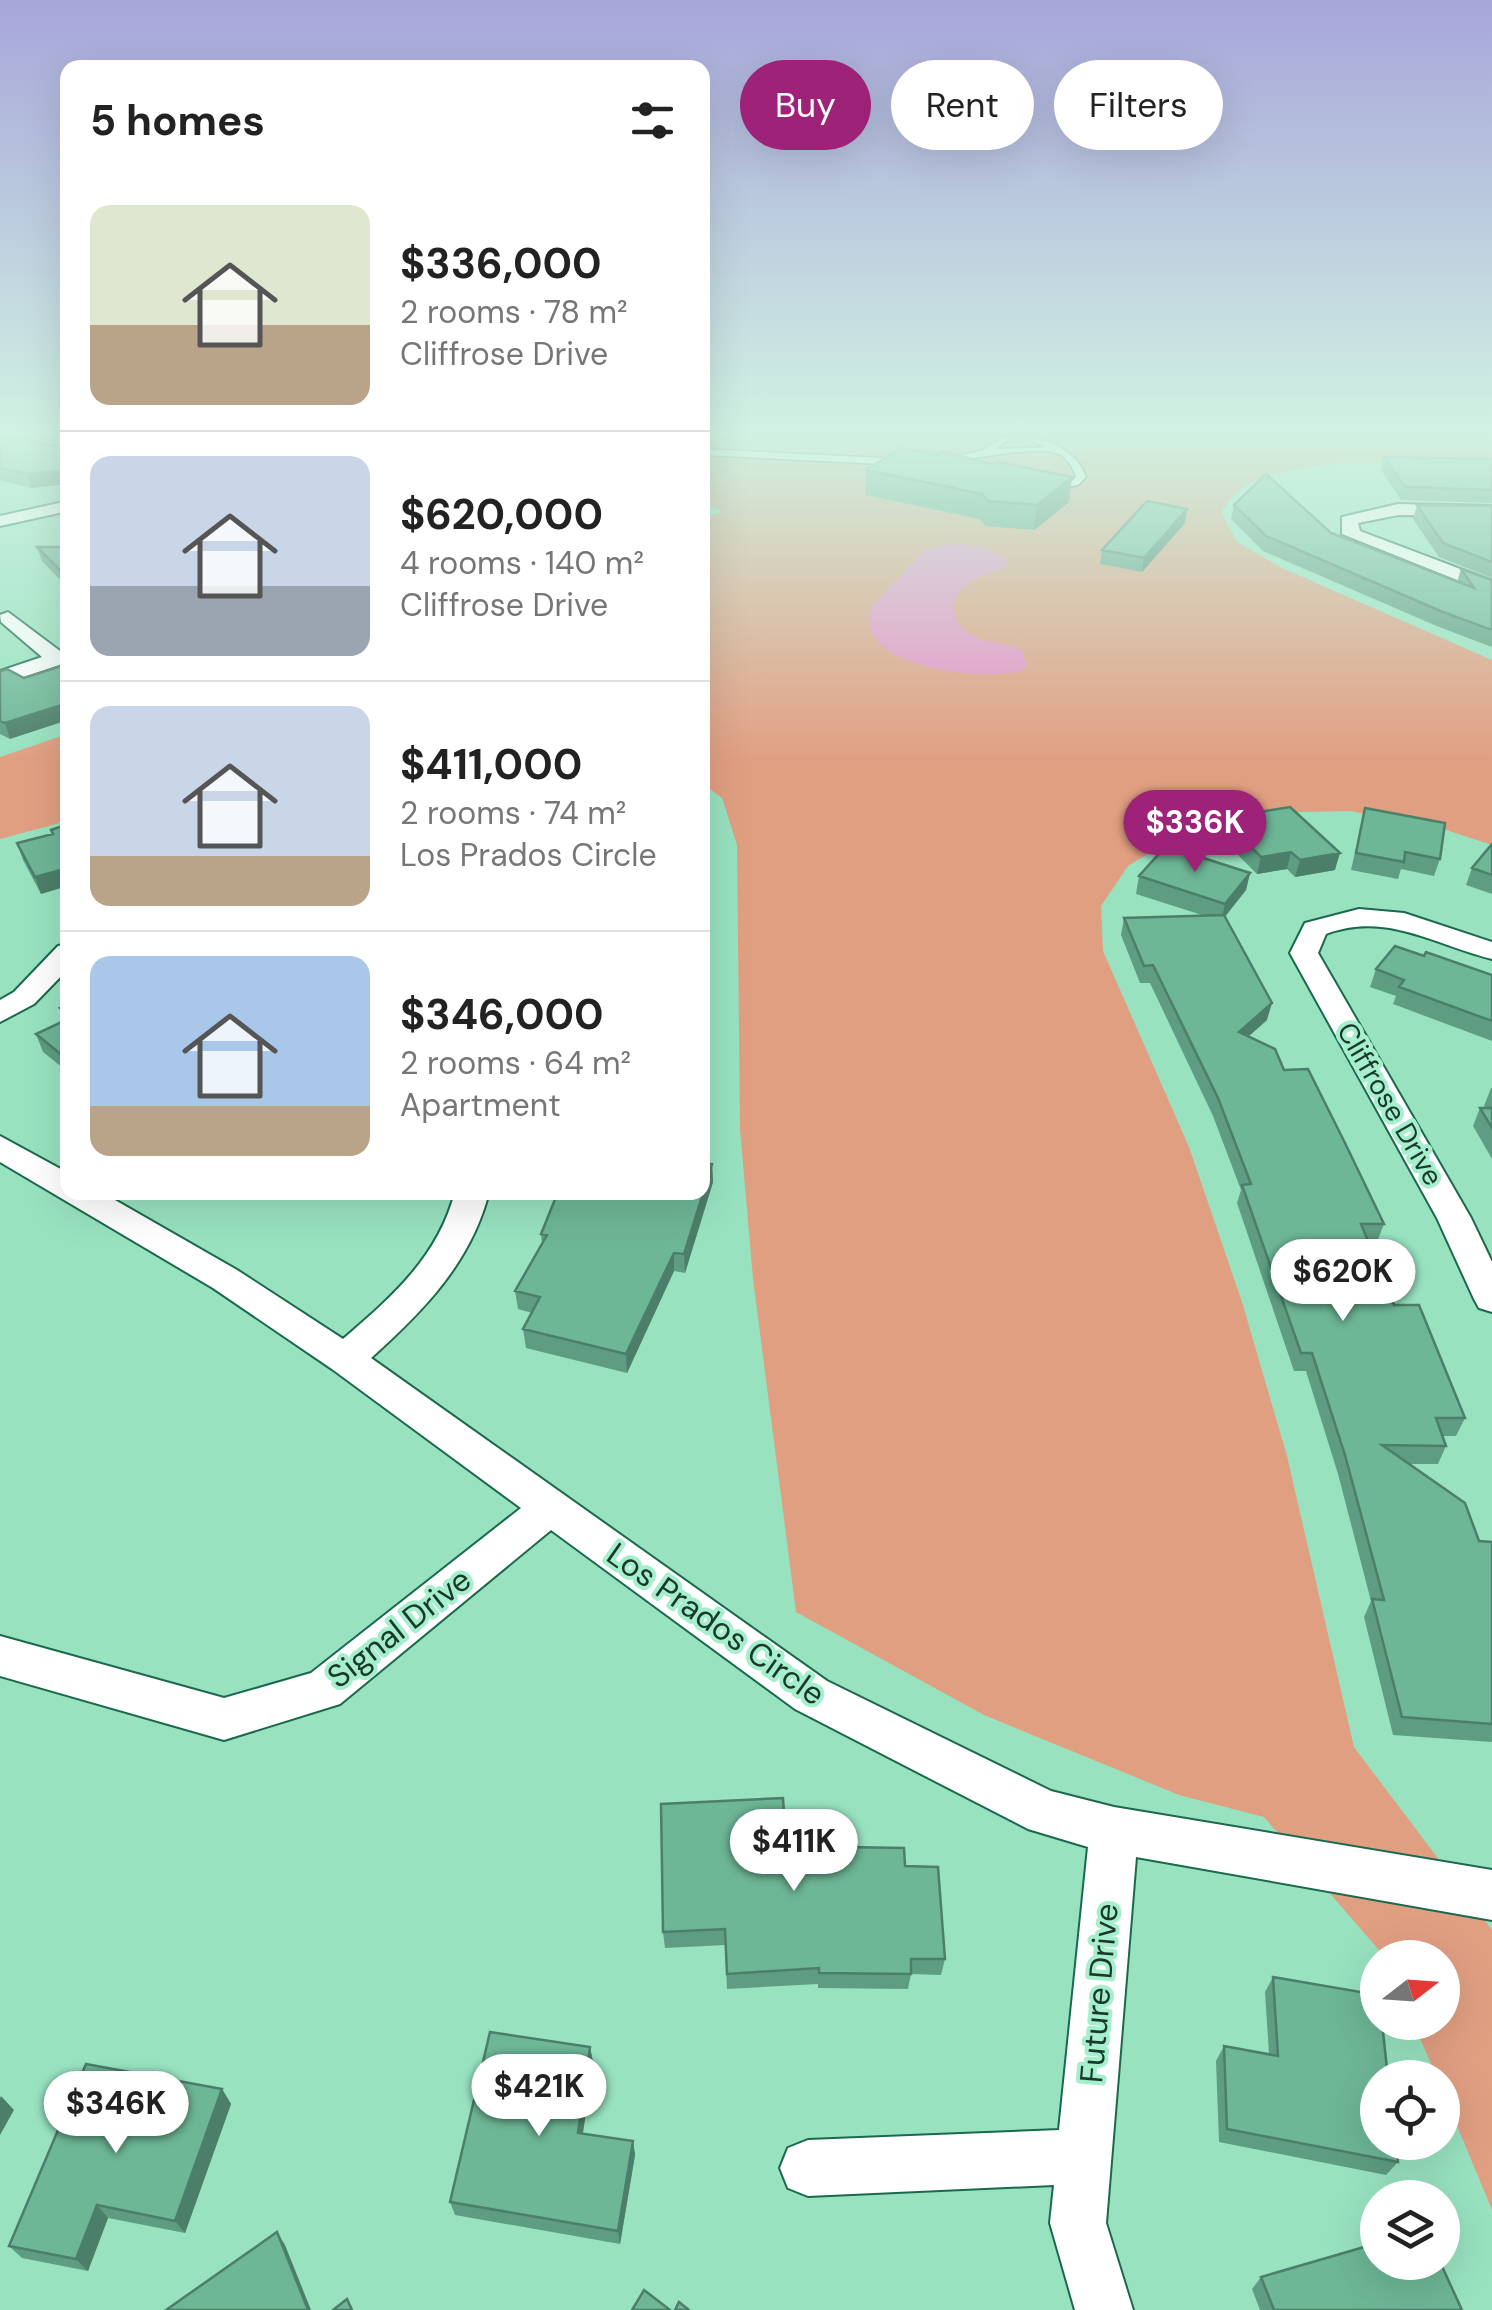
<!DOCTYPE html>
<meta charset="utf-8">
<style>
body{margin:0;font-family:"DM Sans",sans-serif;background:#f2f2f2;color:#222;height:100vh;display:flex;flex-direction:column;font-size:38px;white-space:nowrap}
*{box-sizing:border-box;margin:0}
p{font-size:32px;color:#767676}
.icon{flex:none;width:55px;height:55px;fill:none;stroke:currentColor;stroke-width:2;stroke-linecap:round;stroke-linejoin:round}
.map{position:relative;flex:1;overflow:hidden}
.sheet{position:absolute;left:60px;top:60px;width:650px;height:1140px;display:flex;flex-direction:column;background:#fff;border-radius:20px;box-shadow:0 10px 40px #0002}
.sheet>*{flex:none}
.top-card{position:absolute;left:740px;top:60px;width:600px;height:90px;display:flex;gap:20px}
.needle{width:65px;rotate:73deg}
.controls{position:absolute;left:1360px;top:1940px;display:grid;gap:20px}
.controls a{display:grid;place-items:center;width:100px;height:100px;border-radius:50%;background:#fff;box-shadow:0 10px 40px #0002;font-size:50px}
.price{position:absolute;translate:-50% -85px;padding:0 22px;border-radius:35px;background:#fff;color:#222;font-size:32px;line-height:65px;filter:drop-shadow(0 2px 5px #0008)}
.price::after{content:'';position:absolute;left:50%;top:60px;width:30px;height:22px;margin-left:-15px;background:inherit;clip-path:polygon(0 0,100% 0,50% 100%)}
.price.selected{background:#9e2277;color:#fff}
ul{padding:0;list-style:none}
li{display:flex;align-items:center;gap:30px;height:250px;padding:0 30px}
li+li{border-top:2px solid #e0e0e0}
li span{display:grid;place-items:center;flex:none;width:280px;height:200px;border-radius:20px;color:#555}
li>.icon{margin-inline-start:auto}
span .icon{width:120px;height:120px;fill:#fffc;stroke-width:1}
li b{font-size:42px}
h2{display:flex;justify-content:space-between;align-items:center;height:120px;padding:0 30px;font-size:42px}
.tag{padding:0 35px;border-radius:45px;background:#fff;box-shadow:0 10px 40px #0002;font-size:35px;line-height:90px}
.tag.selected{background:#9e2277;color:#fff}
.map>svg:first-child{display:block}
.green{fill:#e19f82}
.water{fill:#e792c4}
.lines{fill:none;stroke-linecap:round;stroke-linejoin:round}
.lane-casing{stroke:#1b694d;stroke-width:3}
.street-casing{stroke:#1b694d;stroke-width:4}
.lane{fill:#fff;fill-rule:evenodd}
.street{fill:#fff;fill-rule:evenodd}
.wall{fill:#5e9d81}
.shaded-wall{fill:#4c7f69}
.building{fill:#6db696;stroke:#4c7f69;stroke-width:2.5}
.labels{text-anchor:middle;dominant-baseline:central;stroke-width:8;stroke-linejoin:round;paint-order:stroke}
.street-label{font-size:28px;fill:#1a392c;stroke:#a5efcd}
.near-street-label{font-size:32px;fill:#1a392c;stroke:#a5efcd}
</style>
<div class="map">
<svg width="1492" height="2310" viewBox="0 0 1492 2310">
<rect width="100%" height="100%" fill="#98e2c0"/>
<path class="green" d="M703,437H1492V465C1428,464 1293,452 1241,489C1233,494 1227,505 1221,512L1237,542L1282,568L1492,660V845L1446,830L1350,811L1260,813L1182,833L1128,866L1101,906L1103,951L1189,1147L1242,1302L1287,1456L1354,1747L1492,1930V2210L1443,2092L1442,2078L1437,2077L1413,2023L1442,2022V1958L1385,1957L1264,1817L1179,1795L984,1715L796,1612L753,1279L740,1129L737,845L722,798L703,784V518L722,512L703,502Z
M67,734V821L0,839V757Z"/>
<path class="water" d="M954,543L985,548L1007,561L1008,566C996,573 983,574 971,582C941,601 953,629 983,640C997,644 1010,643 1022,650L1027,666L1021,671C984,681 849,669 872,606L925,550Z"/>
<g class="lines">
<g class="lane-casing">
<path id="lane" d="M1003,437H1012L996,449L1045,447L1025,437C1049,437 1078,453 1086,477L1078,485L1047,491V487L1072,481L1076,477C1073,467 1066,456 1056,453C1036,446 966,459 943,464L938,461L983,450Z
M702,449L902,459L907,462L902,465L702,455Z"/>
</g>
<g class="street-casing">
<path id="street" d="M68,501V511L0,526V516Z
M1398,504L1492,506V516L1398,515L1358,523L1360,531L1492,581V594L1342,534V517Z
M8,612L60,651L68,649V662L0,685V671L42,657L1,622L0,615Z
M1359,909L1404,913L1492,942V959C1435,945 1386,911 1326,934L1318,953L1471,1218L1492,1262V1312L1479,1308L1474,1299L1437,1218L1290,953L1305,923Z
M68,944V969L34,1004L0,1022V1000L14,992L58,946Z
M0,1136L68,1173V1192H101L237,1270L343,1339C392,1297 438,1257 455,1192H489C471,1263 423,1311 371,1358L827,1681L1051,1791L1114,1807L1492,1870V1920L1136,1857L1106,2223L1133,2310H1075L1050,2223L1054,2185L808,2196L788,2188L780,2168L788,2148L808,2140L1059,2130L1088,1847L1028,1829L795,1709L551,1530L340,1704L224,1740L0,1676V1636L224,1698L311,1673L521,1508L332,1369L213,1288L0,1162Z"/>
</g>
<use href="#lane" class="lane"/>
<use href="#street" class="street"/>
</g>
<path class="wall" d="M0,437L64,447L68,444V484L31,488L0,480Z
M23,437H68V443Z
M1384,457L1492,459V503L1401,500L1381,470Z
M866,470L1069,502L1034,530L986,526L979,519L865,495Z
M1234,505L1331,533L1457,582L1461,569L1492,580V647L1439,627L1263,551L1231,519Z
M1417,505L1492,506V578L1439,557L1413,519Z
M1187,509L1185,523L1142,572L1100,564L1102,550Z
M37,547H68V588L42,561Z
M0,671L24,678L10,739L0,734Z
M1365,808L1440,859L1434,876L1401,869L1398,879L1351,870Z
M1222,818L1335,870L1295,877L1287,869L1257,874L1218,835Z
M68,824L41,894L23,860L17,843L52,834Z
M1492,844V894L1466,885L1472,868Z
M1250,873L1246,890L1225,917L1267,1020L1249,1036L1284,1070L1384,1224L1377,1242L1368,1243L1394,1305L1465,1418L1456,1436H1443L1446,1446L1438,1464H1409L1479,1541L1492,1542V1742L1393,1735L1364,1617L1371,1601L1338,1474L1306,1371H1294L1237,1203L1241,1190L1213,1116L1150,983H1140L1121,935L1124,918L1202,915L1136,894L1139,876Z
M1424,956L1492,975V1041L1393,1004L1396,996L1370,987L1376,969Z
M68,1004V1072L43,1052L36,1034L64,1021L60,1008Z
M1491,1088H1492V1159L1473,1126L1480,1108H1485L1484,1106Z
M712,1164L713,1182L685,1273L674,1271L627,1373L526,1348L523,1329L532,1313L518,1309L515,1291L542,1243L541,1234L586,1196Z
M786,1846L905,1866L945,1959L941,1975L911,1974L908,1989L818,1988V1984L727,1989L725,1945L665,1948L663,1932Z
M1273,1977L1398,2162L1386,2175L1219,2142L1216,2061L1224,2046L1269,2054L1265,1992Z
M590,2047L593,2062L583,2133L633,2141L635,2155L620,2244L455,2215L450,2202Z
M222,2089L231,2104L185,2233L108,2218L88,2271L22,2258L9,2246Z
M1261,2277L1462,2310H1260L1252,2289Z"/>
<path class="shaded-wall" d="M68,470V484L31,488L27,474Z
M1072,477L1069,502L1034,530L1037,505Z
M1187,509L1185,523L1142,572L1144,558Z
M68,703V720L10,739L5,723Z
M1291,852L1287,869L1257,874L1261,857Z
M1340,853L1335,870L1295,877L1300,860Z
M68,868V886L41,894L35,877Z
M1250,873L1246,890L1221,921L1225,904Z
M1272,1003L1267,1020L1234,1049L1239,1032Z
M712,1164L713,1182L685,1273L684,1254Z
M674,1253V1271L627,1373L626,1354Z
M590,2047L593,2062L581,2146L578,2133Z
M222,2089L231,2104L185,2233L175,2221Z
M1,2096L14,2110L0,2135V2098Z
M633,2141L635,2155L620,2244L618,2231Z
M97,2205L108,2218L88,2271L76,2259Z
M277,2232L285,2245L311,2310H308Z"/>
<path class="building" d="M0,437H10L64,447L68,444V470L27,474L0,468Z
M901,448L937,455L942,451L991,464L998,462L1072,477L1037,505L988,501L982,494L866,470Z
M1384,457L1492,459V490L1405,487Z
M1266,474L1331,533L1474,588L1461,569L1492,580V630L1443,612L1266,536L1234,505Z
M1147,501L1187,509L1144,558L1102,550Z
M1417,505L1492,506V562L1443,543Z
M37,547H68V578Z
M68,664V703L5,723L0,721V671L7,669L24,678Z
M1290,807L1340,853L1300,860L1291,852L1261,857L1222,818Z
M1365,808L1445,823L1440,859L1405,852L1404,862L1356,853Z
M68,824V868L35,877L17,843L53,834L51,830Z
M1492,844V875L1472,868Z
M1166,846L1250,873L1225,904L1139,876Z
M1224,915L1272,1003L1239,1032L1275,1049L1284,1070L1308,1069L1345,1143L1384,1224H1361L1394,1305H1419L1465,1418H1436L1446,1446L1382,1445L1465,1503L1479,1541L1492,1542V1724L1402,1717L1372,1599L1384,1600L1345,1455L1312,1353H1301L1242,1185L1251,1184L1218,1098L1153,965L1144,966L1124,918Z
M1395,946L1424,956L1426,952L1492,975V1021L1399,987L1404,980L1376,969Z
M68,1004V1014L60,1008Z
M68,1019V1060L36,1034Z
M1480,1108H1492V1128Z
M702,1163L712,1164L684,1254L674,1253L626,1354L523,1329L540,1297L515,1291L547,1235L541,1234L558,1192L586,1196L588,1192H702Z
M783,1798L786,1846L904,1848L905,1866L938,1867L945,1959H911V1974L819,1973V1968L727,1974L725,1929L663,1932L661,1804Z
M1273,1977L1378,1995V2022H1382L1388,2078H1378V2142H1396L1398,2162L1227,2129L1224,2046L1278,2056Z
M490,2032L590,2047L578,2133L633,2141L618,2231L450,2202Z
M86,2064L222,2089L175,2221L97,2205L76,2259L9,2246Z
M277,2232L308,2310H166Z
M1378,2243V2262H1440L1462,2310H1274L1261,2277Z
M644,2290L670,2310H632Z
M347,2299L352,2310H333Z
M679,2302L689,2310H675Z"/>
<linearGradient id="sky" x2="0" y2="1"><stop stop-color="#a7a6da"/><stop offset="0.57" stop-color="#d1f2e3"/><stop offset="1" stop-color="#d1f2e3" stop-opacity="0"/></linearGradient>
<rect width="1492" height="760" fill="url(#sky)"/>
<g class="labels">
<g class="street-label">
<text transform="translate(1390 1104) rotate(60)">Cliffrose Drive</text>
</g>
<g class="near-street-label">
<text transform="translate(716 1624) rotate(35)">Los Prados Circle</text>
<text transform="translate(399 1628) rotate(-38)">Signal Drive</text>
<text transform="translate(1099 1993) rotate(-85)">Future Drive</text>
</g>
</g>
</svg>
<div class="controls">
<a><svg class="needle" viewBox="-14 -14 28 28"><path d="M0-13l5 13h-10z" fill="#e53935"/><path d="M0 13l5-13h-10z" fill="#767676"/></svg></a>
<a><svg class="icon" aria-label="locate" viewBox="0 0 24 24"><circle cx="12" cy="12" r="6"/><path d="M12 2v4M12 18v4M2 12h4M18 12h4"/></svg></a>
<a><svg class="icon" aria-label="layers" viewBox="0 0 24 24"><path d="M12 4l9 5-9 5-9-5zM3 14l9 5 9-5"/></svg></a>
</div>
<b class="price selected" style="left:1195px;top:875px">$336K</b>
<b class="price" style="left:1343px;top:1324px">$620K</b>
<b class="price" style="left:794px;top:1894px">$411K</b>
<b class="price" style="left:539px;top:2139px">$421K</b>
<b class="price" style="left:116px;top:2156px">$346K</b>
<div class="top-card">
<a class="tag selected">Buy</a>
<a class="tag">Rent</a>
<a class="tag">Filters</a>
</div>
<section class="sheet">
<h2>5 homes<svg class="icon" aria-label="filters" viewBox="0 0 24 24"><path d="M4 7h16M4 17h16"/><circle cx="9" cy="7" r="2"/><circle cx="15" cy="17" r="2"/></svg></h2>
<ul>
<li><span style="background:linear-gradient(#dfe7d0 60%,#b9a48a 0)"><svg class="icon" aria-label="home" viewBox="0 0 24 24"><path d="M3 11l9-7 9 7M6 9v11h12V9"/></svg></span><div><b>$336,000</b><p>2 rooms · 78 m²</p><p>Cliffrose Drive</p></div></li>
<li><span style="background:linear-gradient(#c9d6e8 65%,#9aa5b1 0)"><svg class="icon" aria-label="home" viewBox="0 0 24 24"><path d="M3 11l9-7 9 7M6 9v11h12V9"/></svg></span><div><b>$620,000</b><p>4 rooms · 140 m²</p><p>Cliffrose Drive</p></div></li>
<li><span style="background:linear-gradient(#c9d6e8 75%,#b9a48a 0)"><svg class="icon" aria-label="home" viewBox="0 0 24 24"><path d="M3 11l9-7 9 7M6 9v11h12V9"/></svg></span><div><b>$411,000</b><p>2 rooms · 74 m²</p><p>Los Prados Circle</p></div></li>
<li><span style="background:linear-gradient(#a9c7e8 75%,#b9a48a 0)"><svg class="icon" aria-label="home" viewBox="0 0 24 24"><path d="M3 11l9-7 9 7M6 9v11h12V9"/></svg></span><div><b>$346,000</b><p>2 rooms · 64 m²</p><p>Apartment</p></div></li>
</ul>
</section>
</div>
